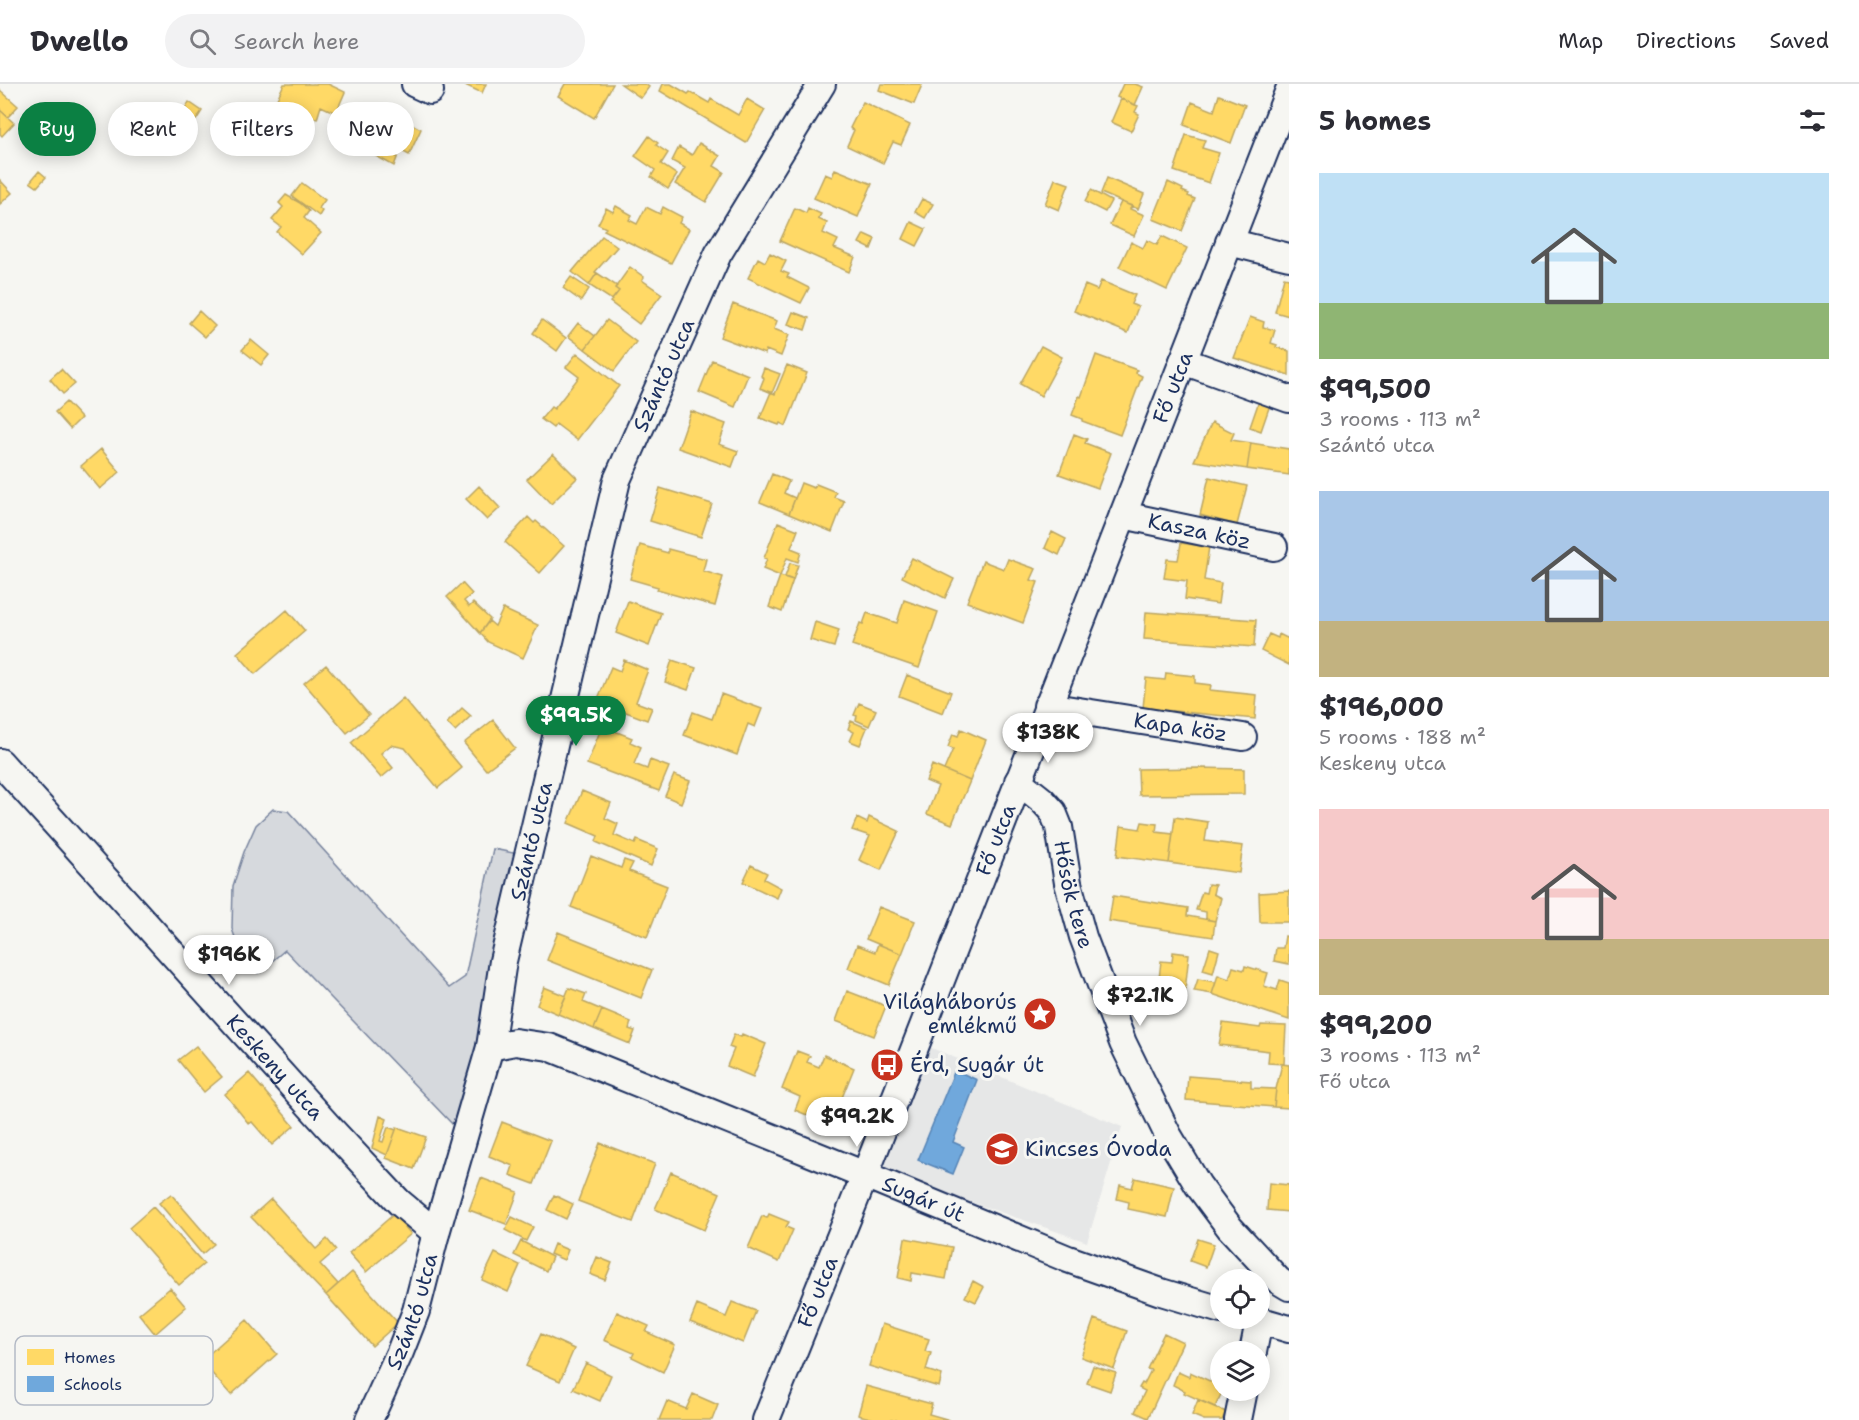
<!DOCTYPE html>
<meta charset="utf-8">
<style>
body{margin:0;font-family:"Shantell Sans",sans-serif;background:#f2f2f3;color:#2b2b33;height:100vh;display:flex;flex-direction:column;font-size:22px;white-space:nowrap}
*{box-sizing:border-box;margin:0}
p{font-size:20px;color:#7c7c81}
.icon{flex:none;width:33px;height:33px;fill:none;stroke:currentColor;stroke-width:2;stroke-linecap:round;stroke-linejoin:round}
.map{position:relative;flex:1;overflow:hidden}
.panel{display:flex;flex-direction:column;background:#fff;width:570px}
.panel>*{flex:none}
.banner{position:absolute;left:18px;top:18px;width:570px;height:54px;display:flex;gap:12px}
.buttons{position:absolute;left:1210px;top:1185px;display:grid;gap:12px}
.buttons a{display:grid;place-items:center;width:60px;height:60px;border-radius:50%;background:#fff;box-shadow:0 3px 15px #0003;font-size:30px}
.price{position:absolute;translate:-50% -51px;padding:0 14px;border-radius:21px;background:#fff;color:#222;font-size:20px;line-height:39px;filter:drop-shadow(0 2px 3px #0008)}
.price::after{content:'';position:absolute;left:50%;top:36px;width:18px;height:14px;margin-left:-9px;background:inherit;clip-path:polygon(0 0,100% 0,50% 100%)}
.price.current{background:#0b8043;color:#fff}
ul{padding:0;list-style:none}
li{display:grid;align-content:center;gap:12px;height:318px;padding:0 30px}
li span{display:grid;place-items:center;height:186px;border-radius:0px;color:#555}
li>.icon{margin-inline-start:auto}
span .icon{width:108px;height:108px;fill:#fffc;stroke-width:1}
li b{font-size:26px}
h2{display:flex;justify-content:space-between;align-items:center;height:72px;padding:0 30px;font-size:26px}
.pill{padding:0 21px;border-radius:27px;background:#fff;box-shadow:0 3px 15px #0003;font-size:21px;line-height:54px}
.pill.current{background:#0b8043;color:#fff}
header{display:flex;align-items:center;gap:36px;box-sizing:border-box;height:84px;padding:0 30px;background:#fff;border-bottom:2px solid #e1e1e2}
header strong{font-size:28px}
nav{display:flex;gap:33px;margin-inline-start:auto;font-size:21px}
.search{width:420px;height:54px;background:#f2f2f3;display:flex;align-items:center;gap:15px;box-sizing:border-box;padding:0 21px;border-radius:33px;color:#7c7c81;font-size:22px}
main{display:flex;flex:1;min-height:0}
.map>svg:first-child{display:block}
.built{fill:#e6e7e7}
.green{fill:#d6d9dd;stroke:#78849e;stroke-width:1.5}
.homes{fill:#ffd966;stroke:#bba664;stroke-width:1.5}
.schools{fill:#6fa8dc;stroke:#5684b6;stroke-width:1.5}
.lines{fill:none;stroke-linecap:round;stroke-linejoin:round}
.minor-casing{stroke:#1b2f5e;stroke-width:30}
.minor{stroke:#f6f6f2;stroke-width:26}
.labels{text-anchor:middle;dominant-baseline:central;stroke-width:6;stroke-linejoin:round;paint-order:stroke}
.street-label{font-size:21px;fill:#1b2f5e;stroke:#f6f6f2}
.poi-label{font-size:21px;fill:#1b2f5e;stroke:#f6f6f2;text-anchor:start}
.key{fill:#f6f6f2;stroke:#b4bac6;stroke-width:1.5}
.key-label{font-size:16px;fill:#1b2f5e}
</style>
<header>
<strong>Dwello</strong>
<div class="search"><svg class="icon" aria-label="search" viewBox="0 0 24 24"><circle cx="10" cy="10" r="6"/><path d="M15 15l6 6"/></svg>Search here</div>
<nav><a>Map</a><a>Directions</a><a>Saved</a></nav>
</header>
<main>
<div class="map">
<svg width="1289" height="1336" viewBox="0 0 1289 1336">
<rect width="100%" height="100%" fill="#f6f6f2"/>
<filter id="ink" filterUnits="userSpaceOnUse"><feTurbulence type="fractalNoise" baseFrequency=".0167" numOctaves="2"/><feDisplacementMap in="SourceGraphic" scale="12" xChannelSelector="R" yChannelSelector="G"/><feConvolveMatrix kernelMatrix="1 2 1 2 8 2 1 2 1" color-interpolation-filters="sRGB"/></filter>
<g filter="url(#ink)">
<path class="built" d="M922,960L1122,1043L1087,1158L881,1087Z"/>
<path class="green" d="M273,725L288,727L449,904L465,893L493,765L518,770L479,963L457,1045L285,866L258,889L243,876L232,845L233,802L244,768L256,741Z"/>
<path class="homes" d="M284,0H328L345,8L336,29L321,22L317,35L276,17Z
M463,0H486L482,9Z
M565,0H613L594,34L558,12Z
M621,0H645L649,3L641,14Z
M663,0H671L688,10L690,8L709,19L711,15L738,31L747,15L765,26L746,59L660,7Z
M881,0H919L922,1L914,20L879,6Z
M1123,0H1135L1143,3L1135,21L1117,13Z
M0,6L18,22L8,33L0,26Z
M1219,11L1245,21L1231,59L1184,41L1192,18L1214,27Z
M1121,15L1138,22L1135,28L1139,30L1131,47L1111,38Z
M189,18L202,27L195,38L182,30Z
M863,18L910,41L901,61L893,58L883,79L847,62L854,46L850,44Z
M377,21L421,45L409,71L400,66L394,82L352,59Z
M0,26L14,39L2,52L0,50Z
M1186,51L1205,56L1202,64L1219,69L1209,99L1174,87Z
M649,52L658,59L656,61L668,69L661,80L677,91L668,105L651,93L655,86L635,72Z
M699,59L720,72L714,82L724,88L706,118L675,100L685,84L672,77L679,63L692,71Z
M835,85L872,100L858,133L814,114L825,90L832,93Z
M39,87L46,93L37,103L30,98Z
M1107,94L1144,110L1138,125L1101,109Z
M1055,95L1069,100L1059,126L1045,120Z
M0,96L12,109L0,120Z
M1168,98L1183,105L1182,107L1189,110L1188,112L1195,115L1182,147L1153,135Z
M302,99L325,116L319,124L322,127L319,132L292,112Z
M1091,106L1111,117L1105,128L1085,118Z
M286,111L300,119L309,127L304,134L321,149L302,170L277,148L281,143L272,136L283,123L279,119Z
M922,115L933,120L925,134L915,128Z
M1121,118L1132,122L1130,125L1144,131L1134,152L1110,141Z
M616,122L632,131L629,136L637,140L646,123L660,130L663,123L682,133L679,139L689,145L671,179L604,146L606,144L598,140L606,124L613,128Z
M795,124L806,129L808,124L821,130L818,135L827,139L823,149L838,156L834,164L855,173L849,188L780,157Z
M911,138L926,145L917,162L903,155Z
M864,150L875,155L871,165L859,159Z
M602,152L617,163L595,188L597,189L589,201L572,188Z
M1162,152L1187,164L1167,206L1119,183L1131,158L1143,164L1147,156L1157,161Z
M770,169L786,177L781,187L789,190L787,193L809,204L801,219L748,194L758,174L765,178Z
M630,183L644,193L642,196L662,210L639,240L610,218L619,207L615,204Z
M597,189L617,202L615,204L619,207L612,216L589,201Z
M571,193L589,205L581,217L563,204Z
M1284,193L1289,194V232L1275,228Z
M1101,197L1135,211L1131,220L1138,223L1128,249L1074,227L1085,201L1097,206Z
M733,220L777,237L774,245L789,251L781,272L766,266L765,270L720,253Z
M199,227L215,242L205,253L189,239Z
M793,228L809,234L805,246L788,240Z
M1250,233L1264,238L1263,243L1275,246L1271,259L1277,261L1276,263L1289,267V291L1234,274Z
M542,236L566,254L557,267L533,249Z
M607,236L636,258L614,287L585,265Z
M578,239L595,252L585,265L568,252Z
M251,256L269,271L261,281L242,266Z
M1041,262L1062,273L1041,312L1020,300Z
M577,269L619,302L577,356L556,340L553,344L541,335L551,323L554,325L579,293L566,283Z
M1096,271L1137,286L1136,289L1142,292L1120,351L1082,337V335L1072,331L1079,312L1081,313Z
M712,276L748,291L735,323L699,308Z
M787,281L807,289L786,342L780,339L779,341L760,334L771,308L775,310Z
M764,284L780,290L772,309L760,304L764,294L761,292Z
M61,285L75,300L63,310L50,295Z
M1260,314L1271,318L1261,347L1250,343Z
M66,318L81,334L70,345L55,328Z
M691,327L726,340L719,360L738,367L732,383L678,364Z
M1212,338L1234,349L1231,356L1251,359L1247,385L1194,377Z
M1074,350L1087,355L1085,359L1111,369L1098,404L1059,390Z
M1251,359L1289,365V391L1247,385Z
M101,365L120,388L100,405L81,382Z
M553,370L577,394L551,420L527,395Z
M772,390L789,397L784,409L795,414L789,430L760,418Z
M1209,393L1247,402L1237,441L1200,431Z
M801,399L814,404L816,400L836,408L834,413L844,417L832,448L789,430Z
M479,402L500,424L487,436L466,415Z
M660,404L712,420L701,453L650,437Z
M528,433L534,439L536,437L564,462L540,489L505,458Z
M778,438L798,446L791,464L801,468L798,478L787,474L780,492L763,485L767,475L764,474Z
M1052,448L1066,455L1059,471L1045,464Z
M1181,459L1209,463L1204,496L1221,499L1218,520L1185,515L1187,497L1164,494L1167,475L1178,476Z
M640,461L668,469V465L706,475L703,487L723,493L715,522L657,506L658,503L630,495Z
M912,474L954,495L945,514L902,493Z
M1008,475L1036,485L1031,496L1038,498L1023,539L967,518L983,477L1004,485Z
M790,479L798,481L793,496L785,493Z
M780,492L793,496L782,528L769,523Z
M462,499L472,510L464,517L469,523L473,519L490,535L480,549L447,513Z
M904,516L938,528L919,584L852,561L860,539L863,540L867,529L897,539Z
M628,517L661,529L649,562L616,549Z
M503,525L538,541L523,574L488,558L480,549L489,537L495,542Z
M287,526L305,547L255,590L237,569Z
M1146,528L1256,536L1254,563L1144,555Z
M815,538L839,546L834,563L810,556Z
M1269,550L1278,554L1279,550L1289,555V581L1261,567Z
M624,576L648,586L636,618L652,624L647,636L597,617L611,583L620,587Z
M672,576L696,584L688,606L665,598Z
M326,581L369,631L347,649L304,599Z
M1166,589L1195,592V599L1211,601L1210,606L1257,611L1255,635L1143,624L1146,594L1165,596Z
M907,591L951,608L943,629L899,612Z
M721,610L762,625L755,643L748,640L737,671L684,651L693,628L712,635Z
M403,614L462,684L438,704L405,664L391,661L381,669L393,684L381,694L351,659Z
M859,619L876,626L869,642L856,636L857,632L854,631Z
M462,624L471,632L455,647L447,639Z
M493,636L515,664L486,686L464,659Z
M851,637L867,644L860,661L850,657L854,648L848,645Z
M602,642L632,654L630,658L641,663L634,680L647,685L650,676L669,683L659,707L587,680Z
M961,645L986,656L970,697L944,686L953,665L948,663L953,650L958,652Z
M932,681L970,697L952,740L927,730L938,702L926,697Z
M1200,684L1244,685V710L1139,711L1138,685Z
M674,691L690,697L681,719L665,712Z
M582,707L611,719L605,734L618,740L614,751L635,760L637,756L658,765L651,782L596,758L598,752L568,739Z
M869,733L899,747L881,786L859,776L870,752L852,746L857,734L867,739Z
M1175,733L1208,738L1205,757L1243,762L1239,789L1169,779Z
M1142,738L1157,740L1156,748L1173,750L1169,779L1117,772L1121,742L1140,745Z
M591,772L621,784L624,776L633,779L629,787L667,802L647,853L571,823Z
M751,781L767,789L764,795L781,804L777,814L743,798Z
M1208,800L1215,801L1213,810L1221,814L1215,837L1206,835V828L1196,826L1202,808L1206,809Z
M1289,807V838H1260L1259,809Z
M1113,812L1188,824L1187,832L1215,837L1213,853L1109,837Z
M879,823L915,837L902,870L866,855Z
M558,848L652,886L641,914L547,876Z
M1285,852L1289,853V880L1274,877L1276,864H1283Z
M878,860L902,870L889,901L848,884L857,861L875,868Z
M1210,864L1219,867L1213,889L1203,886Z
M1173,868L1189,870L1185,907L1158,904L1161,877L1172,878Z
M1245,882L1268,889L1264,902L1277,906L1280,896L1289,899V936L1212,910L1218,891L1229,895L1233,883L1244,886Z
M1198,895L1216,898L1212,910L1194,907Z
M544,903L566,912L558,930L537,921Z
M569,904L586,910L583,918L602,926L594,945L558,930Z
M847,907L886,922L874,952L836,937Z
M602,926L631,938L629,945L635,947L630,960L594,945Z
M1223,939L1260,944L1261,941L1286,942L1284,980L1268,979L1269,967L1219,961Z
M734,950L741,953L742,950L766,960L753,993L727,982L734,965L729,963Z
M196,962L222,993L204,1008L178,976Z
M797,967L810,972L807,978L819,983L824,971L854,984L831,1041L795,1026L800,1013L782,1005Z
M1282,980L1289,981V1024L1274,1023L1276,1005Z
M249,989L294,1042L272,1061L252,1038L249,1040L225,1010Z
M1188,992L1251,997V1004L1276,1005L1274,1023L1186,1016Z
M380,1032L387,1035L380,1057L383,1058L388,1043L396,1046L387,1071L372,1064Z
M502,1038L551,1057L534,1100L510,1091L513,1082L489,1072Z
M397,1043L426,1053L414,1085L386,1074Z
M600,1059L655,1080L633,1138L578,1117Z
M671,1088L720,1109L704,1146L655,1125Z
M481,1094L518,1108L506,1140L469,1126Z
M1135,1094L1174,1103L1167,1133L1128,1125L1129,1118L1117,1115L1120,1101L1132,1104Z
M1269,1099L1289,1101V1128L1267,1126Z
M171,1110L214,1160L202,1170L159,1119Z
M554,1111L573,1120L566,1135L547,1126Z
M271,1115L316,1165L327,1155L336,1166L320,1180L338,1200L326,1211L251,1133Z
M153,1123L204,1180L179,1201L129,1144Z
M394,1130L411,1150L366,1188L349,1169Z
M769,1130L789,1138L786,1143L793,1146L779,1178L748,1164L762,1132L767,1134Z
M512,1133L533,1143L526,1157L505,1146Z
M905,1154L952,1163L946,1195L912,1189L911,1197L898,1194Z
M1198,1155L1214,1160L1206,1183L1190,1177Z
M521,1157L552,1173L546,1187L514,1171Z
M554,1160L568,1166L564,1176L550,1170Z
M495,1169L520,1181L508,1208L482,1196Z
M597,1173L612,1179L605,1196L590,1190Z
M352,1188L398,1239L372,1262L326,1211Z
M973,1197L984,1203L976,1218L965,1213Z
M170,1204L186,1223L155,1250L139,1230Z
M732,1218L756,1227L743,1259L690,1238L697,1221L726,1233Z
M617,1228L649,1242L646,1248L675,1261L663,1288L632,1273L634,1269L604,1256Z
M1094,1235L1127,1247L1114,1285L1081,1273Z
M247,1236L277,1270L231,1311L201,1277Z
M882,1240L929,1255L925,1267L931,1269L926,1286L942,1291L939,1303L869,1282Z
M1164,1249L1183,1258L1148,1334L1135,1328L1145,1307L1139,1304L1142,1299L1144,1300L1151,1286L1147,1285Z
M541,1250L574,1265L560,1297L526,1282Z
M586,1279L611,1291L600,1317L573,1305Z
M1093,1282L1116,1289L1110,1307L1087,1299Z
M1178,1288L1189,1293L1190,1288L1221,1302V1306H1223L1215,1323L1184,1309L1185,1307L1173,1301Z
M866,1302L932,1320L929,1330L950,1336H878L858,1331Z
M693,1310L718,1321L712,1336H659L667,1317L686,1325Z
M1198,1316L1226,1328L1222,1336H1204L1192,1331Z"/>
<path class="schools" d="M955,986L977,996L953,1058L964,1063L953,1090L918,1076Z"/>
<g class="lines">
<g class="minor-casing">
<g id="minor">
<path d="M415,0L430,7"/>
<path d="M1229,158L1289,173"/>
<path d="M1183,277L1289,315"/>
<path id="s1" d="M1123,431L1274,463"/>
<path id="s2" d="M1047,622L1243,653"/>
<path id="s3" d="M0,678L328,1042L399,1118L436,1149"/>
<path id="s4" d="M1018,697L1042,716L1053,728L1059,743L1068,799L1083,853L1123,959L1168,1051L1198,1101L1230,1144L1279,1197L1289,1203"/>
<path id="s5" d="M490,963L515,958L549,963L865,1091L1068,1175L1161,1208L1221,1226"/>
<path d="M1251,1234L1289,1245"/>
<path d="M1253,1268L1259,1237"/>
<path id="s6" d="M369,1336L400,1268L416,1227L436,1149L490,963L503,877L617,396L718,170L822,0"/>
<path id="s7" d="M766,1336L865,1091L1289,6"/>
<path d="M1238,1336L1244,1306"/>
</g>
</g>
<use href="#minor" class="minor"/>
</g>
</g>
<defs>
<g id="sight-disc" transform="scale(1.725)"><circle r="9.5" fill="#c8321e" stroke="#f6f6f2"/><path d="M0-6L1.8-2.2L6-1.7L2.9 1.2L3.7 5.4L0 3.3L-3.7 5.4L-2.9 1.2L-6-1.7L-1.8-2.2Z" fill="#fff"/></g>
<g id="bus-disc" transform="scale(1.725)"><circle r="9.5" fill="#c8321e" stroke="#f6f6f2"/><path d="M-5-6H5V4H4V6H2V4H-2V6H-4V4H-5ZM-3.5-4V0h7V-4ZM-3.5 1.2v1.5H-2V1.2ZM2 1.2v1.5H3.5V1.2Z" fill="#fff"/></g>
<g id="school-disc" transform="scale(1.725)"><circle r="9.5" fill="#c8321e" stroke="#f6f6f2"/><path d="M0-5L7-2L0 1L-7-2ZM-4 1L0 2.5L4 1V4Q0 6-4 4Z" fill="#fff"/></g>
</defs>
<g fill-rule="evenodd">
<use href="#sight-disc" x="1040" y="930"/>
<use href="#bus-disc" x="887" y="981"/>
<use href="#school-disc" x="1002" y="1065"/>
</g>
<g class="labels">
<g class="street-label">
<text stroke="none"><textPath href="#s6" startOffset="1089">Szántó utca</textPath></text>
<text stroke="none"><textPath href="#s7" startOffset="1110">Fő utca</textPath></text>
<text stroke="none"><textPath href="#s1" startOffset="78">Kasza köz</textPath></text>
<text stroke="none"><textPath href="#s2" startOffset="135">Kapa köz</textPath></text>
<text stroke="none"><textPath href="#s7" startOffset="624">Fő utca</textPath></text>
<text stroke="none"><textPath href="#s6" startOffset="603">Szántó utca</textPath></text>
<text stroke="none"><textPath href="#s4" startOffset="132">Hősök tere</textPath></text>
<text stroke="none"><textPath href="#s3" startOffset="411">Keskeny utca</textPath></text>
<text stroke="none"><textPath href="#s5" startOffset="464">Sugár út</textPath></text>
<text stroke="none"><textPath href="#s7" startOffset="138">Fő utca</textPath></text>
<text stroke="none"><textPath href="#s6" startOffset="117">Szántó utca</textPath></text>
</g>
<g class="poi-label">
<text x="1017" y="918" text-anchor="end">Világháborús<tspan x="1017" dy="24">emlékmű</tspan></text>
<text x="910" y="981">Érd, Sugár út</text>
<text x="1025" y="1065">Kincses Óvoda</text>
</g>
</g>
<rect x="15" y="1252" width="198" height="69" rx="9" class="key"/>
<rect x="27" y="1265" width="27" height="16" fill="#ffd966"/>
<rect x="27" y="1292" width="27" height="16" fill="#6fa8dc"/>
<g class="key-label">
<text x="64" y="1279">Homes</text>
<text x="64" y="1306">Schools</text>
</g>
</svg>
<div class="buttons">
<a><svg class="icon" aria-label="locate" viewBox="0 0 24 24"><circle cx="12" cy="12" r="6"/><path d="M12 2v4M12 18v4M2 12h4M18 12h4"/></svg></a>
<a><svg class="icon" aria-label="layers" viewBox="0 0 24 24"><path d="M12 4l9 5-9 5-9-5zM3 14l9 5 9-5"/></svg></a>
</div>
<b class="price current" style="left:576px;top:663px">$99.5K</b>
<b class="price" style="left:1048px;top:680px">$138K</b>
<b class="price" style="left:229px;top:902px">$196K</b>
<b class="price" style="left:1140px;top:943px">$72.1K</b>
<b class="price" style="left:857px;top:1064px">$99.2K</b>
<div class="banner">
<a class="pill current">Buy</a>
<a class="pill">Rent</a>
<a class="pill">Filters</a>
<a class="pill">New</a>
</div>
</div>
<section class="panel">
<h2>5 homes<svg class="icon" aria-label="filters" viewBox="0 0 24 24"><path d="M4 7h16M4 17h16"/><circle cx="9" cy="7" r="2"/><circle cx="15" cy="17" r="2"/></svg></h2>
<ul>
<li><span style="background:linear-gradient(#bfe0f5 70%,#8fb573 0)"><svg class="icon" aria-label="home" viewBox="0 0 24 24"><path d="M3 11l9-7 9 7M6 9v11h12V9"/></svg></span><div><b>$99,500</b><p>3 rooms · 113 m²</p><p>Szántó utca</p></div></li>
<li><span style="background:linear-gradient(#a9c7e8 70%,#c2b280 0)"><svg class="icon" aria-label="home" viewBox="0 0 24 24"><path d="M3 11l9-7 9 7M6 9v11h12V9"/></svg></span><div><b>$196,000</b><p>5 rooms · 188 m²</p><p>Keskeny utca</p></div></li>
<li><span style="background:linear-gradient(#f6c9c9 70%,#c2b280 0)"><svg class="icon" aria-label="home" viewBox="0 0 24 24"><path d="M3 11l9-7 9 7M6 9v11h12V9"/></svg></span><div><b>$99,200</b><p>3 rooms · 113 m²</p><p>Fő utca</p></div></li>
</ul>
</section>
</main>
